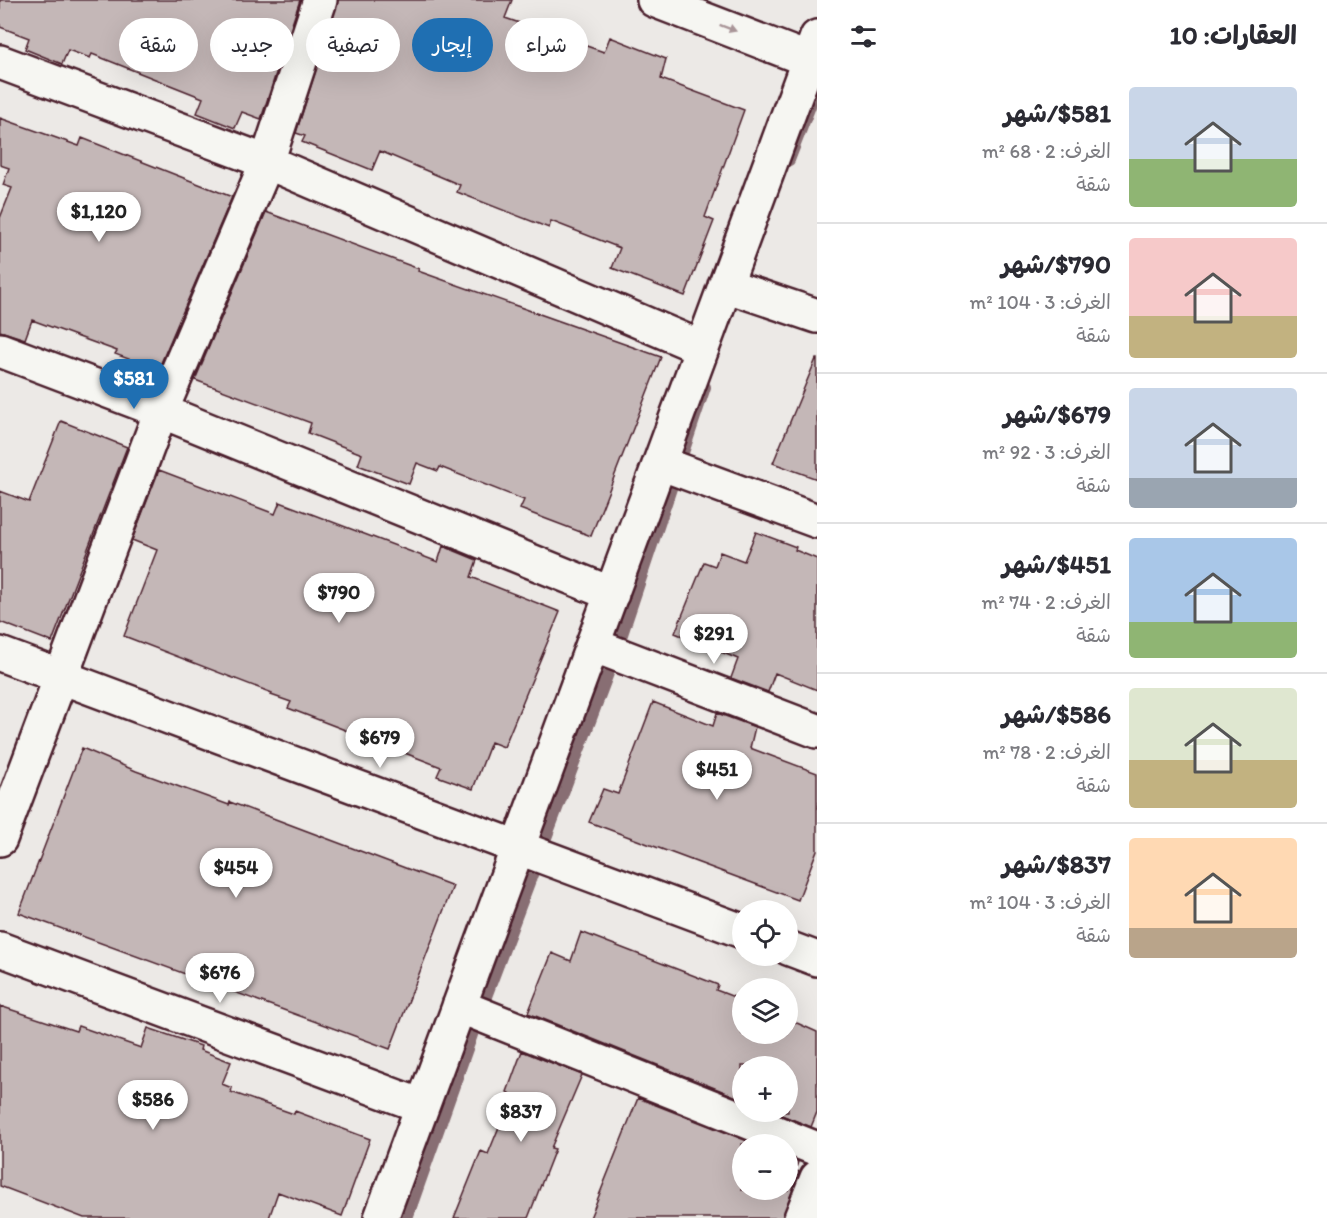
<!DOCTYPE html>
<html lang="ar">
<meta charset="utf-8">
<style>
body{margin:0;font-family:Itim,"Playpen Sans Arabic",sans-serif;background:#f7f7f7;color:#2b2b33;direction:rtl;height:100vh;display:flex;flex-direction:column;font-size:22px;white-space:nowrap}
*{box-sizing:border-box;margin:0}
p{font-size:20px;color:#7c7c81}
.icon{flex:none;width:33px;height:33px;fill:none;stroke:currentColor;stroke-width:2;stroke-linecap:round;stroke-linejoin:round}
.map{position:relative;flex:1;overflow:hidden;direction:ltr}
.side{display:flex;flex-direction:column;background:#fff;width:510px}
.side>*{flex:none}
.hud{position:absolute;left:18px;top:18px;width:570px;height:54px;direction:rtl;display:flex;gap:12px}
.controls{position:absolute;left:732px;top:900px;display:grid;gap:12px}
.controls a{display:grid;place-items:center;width:66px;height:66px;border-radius:50%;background:#fff;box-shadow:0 6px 24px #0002;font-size:30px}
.price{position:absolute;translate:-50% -51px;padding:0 14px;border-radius:21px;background:#fff;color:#222;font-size:20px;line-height:39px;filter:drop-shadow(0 2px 3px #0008)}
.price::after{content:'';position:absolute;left:50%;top:36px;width:18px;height:14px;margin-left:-9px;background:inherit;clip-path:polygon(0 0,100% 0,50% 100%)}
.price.current{background:#1f6fb2;color:#fff}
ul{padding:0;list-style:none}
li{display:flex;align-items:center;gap:18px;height:150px;padding:0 30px}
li+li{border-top:2px solid #e1e1e2}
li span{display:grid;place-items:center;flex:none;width:168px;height:120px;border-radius:6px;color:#555}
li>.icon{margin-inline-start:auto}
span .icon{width:72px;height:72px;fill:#fffc;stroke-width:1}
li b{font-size:26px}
h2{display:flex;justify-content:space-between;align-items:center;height:72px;padding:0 30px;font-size:26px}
.tag{padding:0 21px;border-radius:27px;background:#fff;box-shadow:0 6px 24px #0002;font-size:21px;line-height:54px}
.tag.current{background:#1f6fb2;color:#fff}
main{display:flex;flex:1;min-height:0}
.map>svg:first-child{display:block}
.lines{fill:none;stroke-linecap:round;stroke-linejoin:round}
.stream{stroke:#886e73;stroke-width:12}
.building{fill:#c4b7b7;stroke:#4a1f2b;stroke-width:1.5}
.minor-casing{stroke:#4a1f2b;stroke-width:38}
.tertiary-casing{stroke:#4a1f2b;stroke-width:38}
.minor{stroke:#f6f6f2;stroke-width:33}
.tertiary{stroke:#f6f6f2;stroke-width:33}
.oneway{fill:#a99598}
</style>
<main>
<section class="side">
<h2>العقارات: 10<svg class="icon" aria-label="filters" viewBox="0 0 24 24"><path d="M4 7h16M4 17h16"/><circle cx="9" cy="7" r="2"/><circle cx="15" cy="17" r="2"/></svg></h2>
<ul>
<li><span style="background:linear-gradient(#c9d6e8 60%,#8fb573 0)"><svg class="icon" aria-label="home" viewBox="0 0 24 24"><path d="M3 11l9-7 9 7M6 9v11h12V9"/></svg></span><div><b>$581/شهر</b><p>الغرف: 2 · 68 m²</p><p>شقة</p></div></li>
<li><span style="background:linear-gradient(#f6c9c9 65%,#c2b280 0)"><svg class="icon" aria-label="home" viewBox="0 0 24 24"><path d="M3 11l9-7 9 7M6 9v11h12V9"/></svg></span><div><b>$790/شهر</b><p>الغرف: 3 · 104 m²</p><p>شقة</p></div></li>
<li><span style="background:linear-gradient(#c9d6e8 75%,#9aa5b1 0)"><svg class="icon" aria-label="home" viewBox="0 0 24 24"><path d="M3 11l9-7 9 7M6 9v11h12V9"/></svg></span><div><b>$679/شهر</b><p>الغرف: 3 · 92 m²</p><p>شقة</p></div></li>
<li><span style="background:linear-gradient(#a9c7e8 70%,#8fb573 0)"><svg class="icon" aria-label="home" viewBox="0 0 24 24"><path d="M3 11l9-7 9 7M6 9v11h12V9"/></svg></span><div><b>$451/شهر</b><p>الغرف: 2 · 74 m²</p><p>شقة</p></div></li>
<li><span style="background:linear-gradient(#dfe7d0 60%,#c2b280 0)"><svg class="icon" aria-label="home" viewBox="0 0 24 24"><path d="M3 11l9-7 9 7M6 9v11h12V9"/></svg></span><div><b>$586/شهر</b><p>الغرف: 2 · 78 m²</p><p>شقة</p></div></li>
<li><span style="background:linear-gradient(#ffd9b3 75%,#b9a48a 0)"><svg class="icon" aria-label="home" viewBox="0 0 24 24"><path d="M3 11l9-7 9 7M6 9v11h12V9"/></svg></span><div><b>$837/شهر</b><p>الغرف: 3 · 104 m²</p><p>شقة</p></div></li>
</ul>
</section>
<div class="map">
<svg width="817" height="1218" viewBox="0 0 817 1218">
<rect width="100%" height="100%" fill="#ece9e6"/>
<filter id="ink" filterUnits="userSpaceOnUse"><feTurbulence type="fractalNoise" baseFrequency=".0167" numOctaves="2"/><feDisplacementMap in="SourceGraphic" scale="12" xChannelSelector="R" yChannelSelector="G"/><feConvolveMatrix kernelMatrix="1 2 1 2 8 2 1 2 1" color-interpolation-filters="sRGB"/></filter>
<g filter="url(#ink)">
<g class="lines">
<path class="stream" d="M789,160L817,88
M407,1218L479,1015L615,655L705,387"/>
</g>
<path class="building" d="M0,0H300L261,119L242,112L235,128L197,113L203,98L92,54L90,58L68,50L62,64L25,49L29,38L0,27Z
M338,0H512L505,18L604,52L610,37L666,59L661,79L744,110L705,217L714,221L685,296L612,268L620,248L551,221L549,228L457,192L460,185L380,151L372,170L302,142L305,136L296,133Z
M0,118L79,146L82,138L232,197L158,370L115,354L117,351L32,320L25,339L0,331V218L12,188L3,185L9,168L0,165Z
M266,212L419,269L418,271L661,357L591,536L520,509L524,500L440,467L438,471L417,463L409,484L358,465L362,454L308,433L311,423L195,380Z
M816,359H817V479L773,463Z
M61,421L127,447L52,642L0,622V491L29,502Z
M159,470L275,514L280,502L438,562L443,546L477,560L471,577L560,612L504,747L491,742L473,789L437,776L441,767L288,708L291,702L271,695L272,693L124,636L157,550L132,540Z
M756,532L796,547L795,550L817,559V690L775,673L768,692L731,678L738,659L675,633L704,562L715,566L720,552L744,561Z
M653,702L713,726L717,713L755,727L750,748L817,773V850L798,900L589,822L603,789L618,794Z
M82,748L136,771L229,805L230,802L453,886L390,1049L19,913Z
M581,932L718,985L716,990L742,1000V1034H788V1019L817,1032V1112L811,1127L774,1112H788V1066H742V1099L528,1013L552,953L571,961Z
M0,1006L76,1031L78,1026L141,1048L148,1028L201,1046L200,1050L231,1062L222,1084L232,1088L231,1092L294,1114L295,1111L370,1139L342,1216L278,1192L269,1218H84L0,1186Z
M522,1051L582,1075L551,1148L555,1149L528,1218H454L481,1151L488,1154L512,1095L507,1092Z
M638,1098L755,1144H742V1190H788V1157L798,1162L795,1170L799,1172L783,1218H590Z"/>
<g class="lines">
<g class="minor-casing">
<path id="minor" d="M0,62L267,162L702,348
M725,285L817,316
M0,350L161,411L612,594
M660,463L817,521
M593,645L817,731
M0,654L742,931
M0,839L161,411L267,162L320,0
M788,948L817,959
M0,949L422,1106
M459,1006L817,1149
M381,1218L817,37
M801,1218L817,1178"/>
</g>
<g class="tertiary-casing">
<path id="tertiary" d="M654,0L817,63"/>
</g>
<use href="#minor" class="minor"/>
<use href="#tertiary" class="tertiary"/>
</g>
<defs><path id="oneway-solid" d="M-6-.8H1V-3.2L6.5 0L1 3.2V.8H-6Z" transform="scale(1.5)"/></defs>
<use class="oneway" href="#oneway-solid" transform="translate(728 28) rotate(21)"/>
</g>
</svg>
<div class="controls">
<a><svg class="icon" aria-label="locate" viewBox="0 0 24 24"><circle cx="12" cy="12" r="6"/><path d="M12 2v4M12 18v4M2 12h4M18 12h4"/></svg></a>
<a><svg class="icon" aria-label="layers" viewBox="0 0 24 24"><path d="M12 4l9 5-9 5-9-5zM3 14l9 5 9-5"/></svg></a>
<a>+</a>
<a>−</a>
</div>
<b class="price" style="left:99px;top:243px">$1,120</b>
<b class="price current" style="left:134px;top:410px">$581</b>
<b class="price" style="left:339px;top:624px">$790</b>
<b class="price" style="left:714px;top:665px">$291</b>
<b class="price" style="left:380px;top:769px">$679</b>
<b class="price" style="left:717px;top:801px">$451</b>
<b class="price" style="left:236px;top:899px">$454</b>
<b class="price" style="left:220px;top:1004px">$676</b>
<b class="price" style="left:153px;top:1131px">$586</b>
<b class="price" style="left:521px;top:1143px">$837</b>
<div class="hud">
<a class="tag">شراء</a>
<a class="tag current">إيجار</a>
<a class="tag">تصفية</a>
<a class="tag">جديد</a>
<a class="tag">شقة</a>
</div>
</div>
</main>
